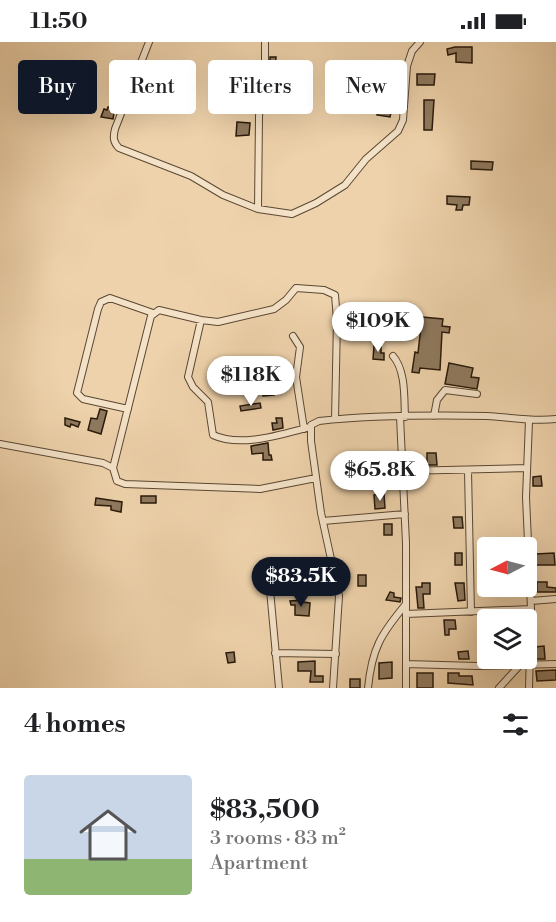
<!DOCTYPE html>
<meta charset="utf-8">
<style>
body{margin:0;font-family:"Libre Bodoni",serif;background:#f2f2f2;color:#202124;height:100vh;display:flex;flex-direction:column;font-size:22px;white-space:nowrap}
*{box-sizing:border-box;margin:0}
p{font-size:20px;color:#757577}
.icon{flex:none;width:33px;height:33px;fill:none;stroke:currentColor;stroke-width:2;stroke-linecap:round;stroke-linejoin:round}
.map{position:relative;height:646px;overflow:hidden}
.details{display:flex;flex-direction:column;background:#fff;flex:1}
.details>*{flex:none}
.banner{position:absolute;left:18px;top:18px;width:520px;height:54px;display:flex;gap:12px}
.needle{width:39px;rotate:264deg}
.tools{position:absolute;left:477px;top:495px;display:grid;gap:12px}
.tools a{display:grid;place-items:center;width:60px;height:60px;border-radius:6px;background:#fff;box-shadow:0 6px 24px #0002;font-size:30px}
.price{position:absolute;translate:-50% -51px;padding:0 14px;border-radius:21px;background:#fff;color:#222;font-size:20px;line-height:39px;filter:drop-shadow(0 2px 3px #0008)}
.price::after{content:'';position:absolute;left:50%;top:36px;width:18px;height:14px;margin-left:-9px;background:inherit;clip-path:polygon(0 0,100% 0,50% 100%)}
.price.current{background:#111827;color:#fff}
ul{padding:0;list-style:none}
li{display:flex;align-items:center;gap:18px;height:150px;padding:0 24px}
li span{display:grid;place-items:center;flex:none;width:168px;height:120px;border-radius:6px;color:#555}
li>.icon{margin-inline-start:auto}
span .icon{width:72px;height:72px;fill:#fffc;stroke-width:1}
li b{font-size:26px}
h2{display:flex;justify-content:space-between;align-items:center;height:72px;padding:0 24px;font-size:26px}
.pill{padding:0 21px;border-radius:6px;background:#fff;box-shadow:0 6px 24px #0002;font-size:21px;line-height:54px}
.pill.current{background:#111827;color:#fff}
.status{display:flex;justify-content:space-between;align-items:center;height:42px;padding:0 30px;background:#fff;direction:ltr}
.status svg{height:16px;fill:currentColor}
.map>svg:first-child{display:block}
.building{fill:#8f795e;stroke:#29190a;stroke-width:1.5}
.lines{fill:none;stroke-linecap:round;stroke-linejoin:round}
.minor-casing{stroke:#5a4732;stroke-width:8}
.minor{stroke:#f4e2c8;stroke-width:6}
</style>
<div class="status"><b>11:50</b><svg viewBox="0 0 49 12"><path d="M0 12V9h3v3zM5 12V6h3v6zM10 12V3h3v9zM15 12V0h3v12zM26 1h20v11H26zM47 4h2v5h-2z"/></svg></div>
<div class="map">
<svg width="556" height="646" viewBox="0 0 556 646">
<rect width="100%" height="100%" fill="#eed2ab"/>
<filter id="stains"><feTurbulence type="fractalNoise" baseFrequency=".00333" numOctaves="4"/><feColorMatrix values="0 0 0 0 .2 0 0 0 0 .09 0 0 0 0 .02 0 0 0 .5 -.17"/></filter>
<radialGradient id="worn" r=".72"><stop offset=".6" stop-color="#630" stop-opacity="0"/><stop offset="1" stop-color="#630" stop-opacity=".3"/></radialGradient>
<path class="building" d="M455,5H472V21L456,20V11L448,13L447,7Z
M270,15H276L275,29H270Z
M345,22L346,29L336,30L335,23Z
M417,32H435L434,43H417Z
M383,55L387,56L385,65L392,66L390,75L377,73Z
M424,58H434L432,88H424Z
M108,65L115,66L113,77L101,75L104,67L107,68Z
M237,80L250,81L249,93L236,94Z
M471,119L493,120L492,128L471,127Z
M447,154L470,155L469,163H463L462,168H456L457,163L447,162Z
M422,275L443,277L442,284L450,285L449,291L442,290L440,328L420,326L419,331L412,330L415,310L418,311Z
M374,304H381V311H384V318L373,317Z
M449,321L473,326L471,335L479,336L477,347L445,342Z
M273,346L274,353L263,354L262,348Z
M260,361L261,366L241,369L240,364Z
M100,367L107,369L101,392L88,388L91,376L97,377Z
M65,376L80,380L78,385L71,382L70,385L65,383Z
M276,376H282L283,386L273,388L272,381H277Z
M268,401L269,413H271L272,418H263V411L252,412L251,404Z
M427,411H436L437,423H427Z
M541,434L542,444H533V435Z
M384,452L385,466L375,467L374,453Z
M141,454H156V461H141Z
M96,456L122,460L121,470L111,468V464L95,463Z
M453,475H462L463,486H454Z
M384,482H392V493H384Z
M455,511H462V523H455Z
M554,511L555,523H536V512Z
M358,533H366V544H358Z
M537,540H547V545L556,546V550H537Z
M422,541H430V552H423L424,566H418L416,545H422Z
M455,541H464L465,558L458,559Z
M390,550L394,551V555L401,556L400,560L386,558Z
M303,558V560L310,561L309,574L295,573V563H291L290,559Z
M444,578H455L456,587H449V593H445Z
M544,604L545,617H536L535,605Z
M468,609L469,617H459L458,610Z
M234,610L235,620L228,621L226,611Z
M315,619V634H323V640H310L311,629H298V620Z
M392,620V636L379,637V621Z
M556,628V638L537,639L536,629Z
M417,631H433V646H417Z
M448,631H459V634H472L473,643L448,641Z
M350,637H360V646H350Z"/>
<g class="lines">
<g class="minor-casing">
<path id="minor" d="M149,0L115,87C113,95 113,100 119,106L191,134L223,153L258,167L292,172L316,161L345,143L366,117L398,89L403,78L407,24L412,9L420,0
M258,167L259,74L265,32V0
M201,278L188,335L193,345L208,360L213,393C241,406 282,392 310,385
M293,294L300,305L296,335L304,387
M393,314C406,329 404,356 405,375
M128,367L83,357L77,351L98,267L101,260L110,256L153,271
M434,374L437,358L445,348L477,352
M400,375L406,501V646
M529,379L526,455L531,567L529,646
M0,402L103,421L113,426L117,439L125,442L260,447L316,436
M113,426L151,274L159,268L201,278L218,280L274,267L286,258L296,246L324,248L335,253L337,278L335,377
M403,429L527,426
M468,429L471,570
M323,479L405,472
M531,559L556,557
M406,572L531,567
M275,611L336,612
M406,622L477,624L556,622
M279,646L270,548L278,538L333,522
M333,646L339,554L321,471L311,399V383L319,379C375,373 431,373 487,374C511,375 531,380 556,377
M368,646C372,606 381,592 406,562
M499,646L520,623"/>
</g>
<use href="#minor" class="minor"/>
</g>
<rect width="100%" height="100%" filter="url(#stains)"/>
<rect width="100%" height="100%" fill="url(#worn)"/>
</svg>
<div class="tools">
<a><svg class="needle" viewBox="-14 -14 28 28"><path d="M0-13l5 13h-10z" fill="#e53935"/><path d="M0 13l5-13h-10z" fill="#757577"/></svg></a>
<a><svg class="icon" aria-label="layers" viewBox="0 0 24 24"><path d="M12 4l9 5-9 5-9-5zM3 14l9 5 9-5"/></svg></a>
</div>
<b class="price" style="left:378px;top:311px">$109K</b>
<b class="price" style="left:251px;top:365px">$118K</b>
<b class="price" style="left:380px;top:460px">$65.8K</b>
<b class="price current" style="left:301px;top:566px">$83.5K</b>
<div class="banner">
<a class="pill current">Buy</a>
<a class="pill">Rent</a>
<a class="pill">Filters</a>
<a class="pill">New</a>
</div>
</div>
<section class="details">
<h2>4 homes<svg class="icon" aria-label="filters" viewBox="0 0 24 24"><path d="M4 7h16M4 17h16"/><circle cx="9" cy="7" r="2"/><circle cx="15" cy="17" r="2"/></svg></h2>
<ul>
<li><span style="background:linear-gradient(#c9d6e8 70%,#8fb573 0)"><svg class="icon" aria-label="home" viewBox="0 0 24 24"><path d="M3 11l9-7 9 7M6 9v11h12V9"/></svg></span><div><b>$83,500</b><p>3 rooms · 83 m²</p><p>Apartment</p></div></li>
</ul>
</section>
